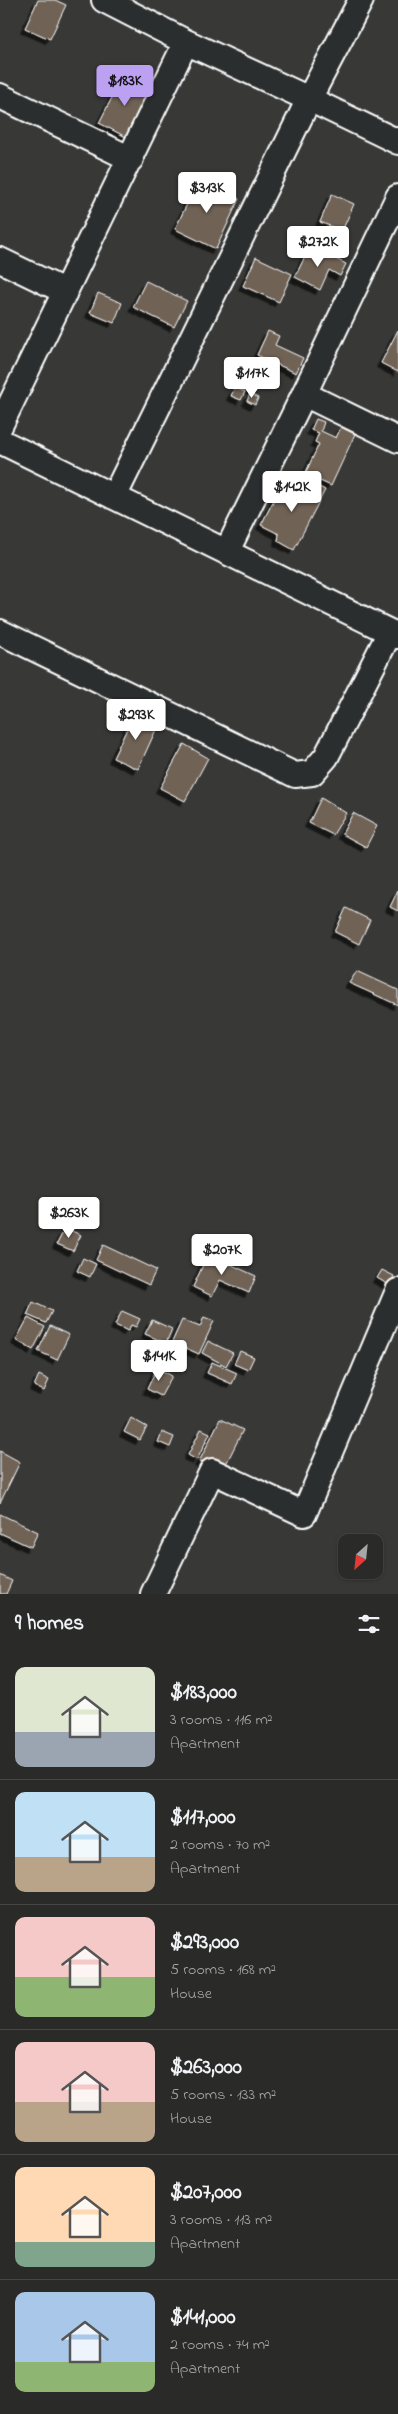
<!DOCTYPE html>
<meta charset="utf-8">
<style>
body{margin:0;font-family:"Indie Flower",sans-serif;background:#323230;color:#f1f3f6;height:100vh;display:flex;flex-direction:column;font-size:19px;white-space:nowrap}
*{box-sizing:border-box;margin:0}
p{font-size:16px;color:#a5a7a8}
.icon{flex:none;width:28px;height:28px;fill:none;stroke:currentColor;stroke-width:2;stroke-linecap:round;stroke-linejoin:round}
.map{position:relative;height:1594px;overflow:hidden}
.panel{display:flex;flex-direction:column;background:#2a2a28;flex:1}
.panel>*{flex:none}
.needle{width:32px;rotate:207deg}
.tools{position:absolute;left:338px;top:1534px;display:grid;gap:10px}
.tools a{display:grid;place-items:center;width:45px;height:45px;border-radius:10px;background:#2a2a28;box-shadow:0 1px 4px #0004,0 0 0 1px #464645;font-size:25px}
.price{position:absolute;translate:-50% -42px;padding:0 11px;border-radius:5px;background:#fff;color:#222;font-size:16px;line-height:32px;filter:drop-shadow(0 1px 2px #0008)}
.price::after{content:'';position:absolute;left:50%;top:30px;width:15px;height:11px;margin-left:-8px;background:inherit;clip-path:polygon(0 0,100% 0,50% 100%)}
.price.current{background:#bca0f2;color:#111}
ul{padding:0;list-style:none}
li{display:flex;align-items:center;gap:15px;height:125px;padding:0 15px}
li+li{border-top:1px solid #464645}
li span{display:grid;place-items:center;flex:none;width:140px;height:100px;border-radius:10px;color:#555}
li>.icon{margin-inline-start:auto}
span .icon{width:60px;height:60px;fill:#fffc;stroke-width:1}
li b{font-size:21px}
h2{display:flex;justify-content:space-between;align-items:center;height:60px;padding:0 15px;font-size:21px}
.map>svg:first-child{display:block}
.building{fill:#706357;stroke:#fff;filter:url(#shadow)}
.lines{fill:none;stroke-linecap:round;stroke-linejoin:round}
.minor-casing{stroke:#fff;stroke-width:28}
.minor{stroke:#2a2d2e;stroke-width:24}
</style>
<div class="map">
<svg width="398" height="1594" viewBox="0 0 398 1594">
<defs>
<filter id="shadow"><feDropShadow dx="-4.5" dy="4.5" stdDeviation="0" flood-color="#0009"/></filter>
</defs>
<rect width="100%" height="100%" fill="#383836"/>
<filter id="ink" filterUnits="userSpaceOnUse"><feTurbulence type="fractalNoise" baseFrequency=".02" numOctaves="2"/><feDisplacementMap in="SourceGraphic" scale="10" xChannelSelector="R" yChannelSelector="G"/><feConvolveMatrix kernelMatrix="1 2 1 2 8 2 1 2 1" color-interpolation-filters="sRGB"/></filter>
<g filter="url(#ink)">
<path class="building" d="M38,0H55L66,5L50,39L25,28Z
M123,76L151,90L128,138L99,123Z
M199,179L239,199L216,249L175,229Z
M332,194L354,204L342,231L320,222Z
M310,246L346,264L340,276L329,270L320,290L295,277Z
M256,257L292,274L279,302L243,286Z
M146,281L187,301L174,327L133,307Z
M98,293L122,303L114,323L90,313Z
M398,330V372L381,363Z
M268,331L279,336L275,345L303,358L296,373L257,355Z
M248,374L261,380L255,392L242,386Z
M235,387L245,392L241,400L231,396Z
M250,394L258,398L255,405L247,401Z
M316,419L324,422L321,431L336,438L341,427L355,434L331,486L305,474L319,444L315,442L319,433L311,430Z
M308,481L325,490L294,550L278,541L279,534L261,525L282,484L302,494Z
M135,712L159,723L138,769L113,758Z
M184,744L208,758L185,801L160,788Z
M321,798L346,813L333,835L309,823Z
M353,813L377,826L366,847L342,834Z
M398,890V911L390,907Z
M346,908L370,920L359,944L335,932Z
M357,971L398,990V1005L349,983Z
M65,1228L81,1235L73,1251L57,1244Z
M103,1245L156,1270L149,1285L96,1260Z
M208,1254L256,1276L249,1293L220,1280L212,1296L193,1287Z
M83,1258L96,1264L90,1277L77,1271Z
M382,1270L394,1276L389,1285L377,1278Z
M33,1302L52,1311L46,1323L27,1315Z
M122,1311L140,1319L136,1327L131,1325L128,1331L115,1325Z
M204,1317L214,1321L199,1354L172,1342L182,1320L200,1327Z
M28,1318L45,1327L33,1350L16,1340Z
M152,1320L172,1329L166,1343L145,1334Z
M50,1326L69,1335L57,1360L38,1351Z
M208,1341L233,1353L226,1366L202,1353Z
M240,1351L254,1357L248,1370L234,1364Z
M212,1362L237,1373L232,1384L207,1373Z
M157,1368L172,1376L161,1396L147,1389Z
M39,1375L49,1380L44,1391L34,1386Z
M131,1418L147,1427L140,1440L124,1432Z
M220,1419L243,1430L226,1464L219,1460L215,1469L199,1462Z
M201,1429L210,1433L197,1460L188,1455Z
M162,1432L174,1437L170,1447L158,1442Z
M0,1451L20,1462L0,1503Z
M0,1514L38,1532L31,1547L0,1533Z
M0,1575L12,1581L6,1594H0Z"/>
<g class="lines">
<g class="minor-casing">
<path id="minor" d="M104,0L186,42
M0,96L131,159
M398,197L304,394L398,440
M0,260L64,291
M0,426L186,42L309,99L361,0
M0,441L398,636
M114,497L309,99L398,142
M227,551L304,394
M0,632L295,775L312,773L326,757L390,632
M153,1594L212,1471L304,1514L398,1291"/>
</g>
<use href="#minor" class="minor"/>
</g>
</g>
</svg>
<div class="tools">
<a><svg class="needle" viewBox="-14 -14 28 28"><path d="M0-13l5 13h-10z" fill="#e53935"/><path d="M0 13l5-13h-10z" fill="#a5a7a8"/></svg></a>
</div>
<b class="price current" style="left:125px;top:107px">$183K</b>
<b class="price" style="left:207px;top:214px">$313K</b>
<b class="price" style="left:318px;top:268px">$272K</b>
<b class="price" style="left:252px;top:399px">$117K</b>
<b class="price" style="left:292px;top:513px">$142K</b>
<b class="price" style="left:136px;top:741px">$293K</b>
<b class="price" style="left:69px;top:1239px">$263K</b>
<b class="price" style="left:222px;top:1276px">$207K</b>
<b class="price" style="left:159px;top:1382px">$141K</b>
</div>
<section class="panel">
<h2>9 homes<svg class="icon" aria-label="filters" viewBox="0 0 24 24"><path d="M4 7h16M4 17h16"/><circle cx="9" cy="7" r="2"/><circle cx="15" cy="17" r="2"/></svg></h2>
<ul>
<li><span style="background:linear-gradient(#dfe7d0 65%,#9aa5b1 0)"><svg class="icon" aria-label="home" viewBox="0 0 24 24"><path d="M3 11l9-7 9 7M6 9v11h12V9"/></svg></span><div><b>$183,000</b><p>3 rooms · 116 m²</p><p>Apartment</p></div></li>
<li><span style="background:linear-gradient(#bfe0f5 65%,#b9a48a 0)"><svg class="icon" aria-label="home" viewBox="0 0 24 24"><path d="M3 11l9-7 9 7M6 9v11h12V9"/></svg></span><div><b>$117,000</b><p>2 rooms · 70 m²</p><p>Apartment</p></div></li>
<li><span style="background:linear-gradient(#f6c9c9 60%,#8fb573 0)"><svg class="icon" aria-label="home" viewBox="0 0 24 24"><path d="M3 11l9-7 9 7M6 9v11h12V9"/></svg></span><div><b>$293,000</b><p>5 rooms · 168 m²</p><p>House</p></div></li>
<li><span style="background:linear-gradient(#f6c9c9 60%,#b9a48a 0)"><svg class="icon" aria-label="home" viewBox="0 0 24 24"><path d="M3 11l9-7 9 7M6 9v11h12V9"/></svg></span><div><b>$263,000</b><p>5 rooms · 133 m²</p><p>House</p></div></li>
<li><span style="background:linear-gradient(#ffd9b3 75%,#7fa58c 0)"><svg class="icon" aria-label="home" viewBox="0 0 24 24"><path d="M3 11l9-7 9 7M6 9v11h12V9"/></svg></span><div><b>$207,000</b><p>3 rooms · 113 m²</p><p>Apartment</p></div></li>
<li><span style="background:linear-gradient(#a9c7e8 70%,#8fb573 0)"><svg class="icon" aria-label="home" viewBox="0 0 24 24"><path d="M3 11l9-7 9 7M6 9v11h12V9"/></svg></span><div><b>$141,000</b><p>2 rooms · 74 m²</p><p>Apartment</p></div></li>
</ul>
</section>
